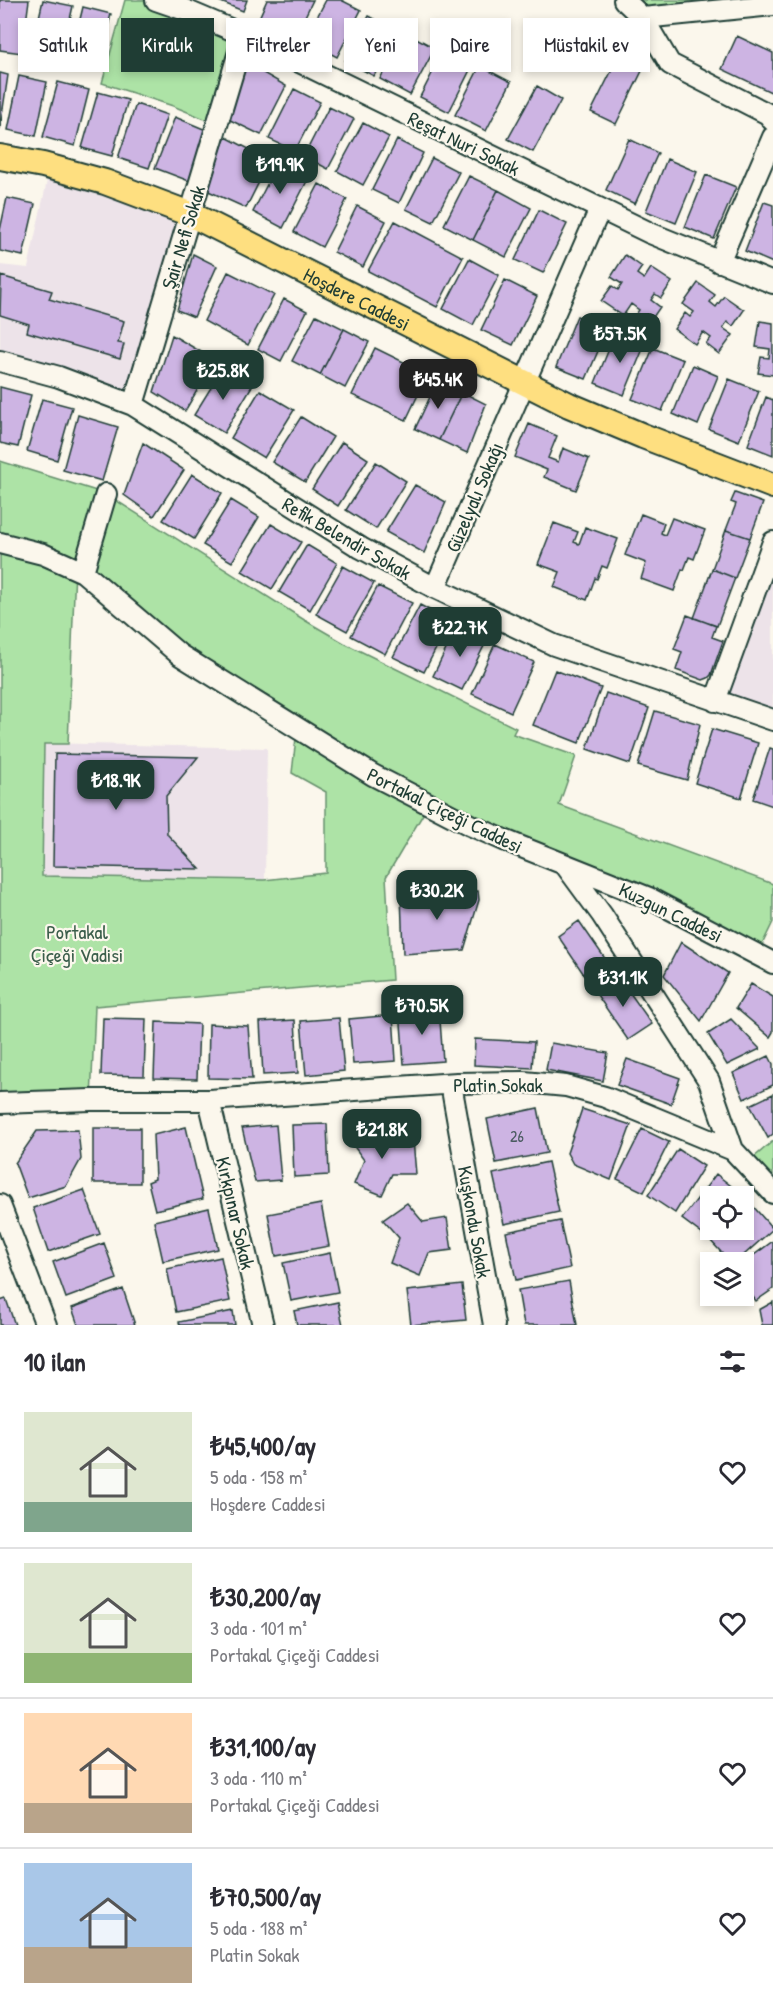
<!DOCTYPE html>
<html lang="tr">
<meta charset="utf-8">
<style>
body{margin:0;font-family:"Patrick Hand",sans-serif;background:#f7f7f7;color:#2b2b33;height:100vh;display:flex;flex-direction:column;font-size:22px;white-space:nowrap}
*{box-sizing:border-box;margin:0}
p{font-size:20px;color:#7c7c81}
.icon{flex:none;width:33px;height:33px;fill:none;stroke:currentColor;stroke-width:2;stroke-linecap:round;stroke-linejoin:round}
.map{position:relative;height:1325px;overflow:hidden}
.panel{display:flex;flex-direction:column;background:#fff;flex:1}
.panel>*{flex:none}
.top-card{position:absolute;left:18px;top:18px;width:738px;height:54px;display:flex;gap:12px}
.fabs{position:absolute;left:700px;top:1186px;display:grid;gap:12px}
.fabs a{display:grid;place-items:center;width:54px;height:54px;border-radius:0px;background:#fff;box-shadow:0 3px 9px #0003;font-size:30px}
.price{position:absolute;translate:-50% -51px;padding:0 14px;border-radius:12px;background:#1f3d34;color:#fff;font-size:20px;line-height:39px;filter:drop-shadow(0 2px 3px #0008)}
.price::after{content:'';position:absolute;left:50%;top:36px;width:18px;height:14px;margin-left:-9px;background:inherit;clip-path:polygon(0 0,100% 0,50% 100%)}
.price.on{background:#222;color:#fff}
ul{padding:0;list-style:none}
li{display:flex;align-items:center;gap:18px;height:150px;padding:0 24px}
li+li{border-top:2px solid #e1e1e2}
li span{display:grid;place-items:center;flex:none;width:168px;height:120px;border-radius:0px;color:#555}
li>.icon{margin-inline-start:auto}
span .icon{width:72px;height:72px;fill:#fffc;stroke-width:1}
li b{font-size:26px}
h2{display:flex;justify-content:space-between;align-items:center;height:72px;padding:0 24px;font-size:26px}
.tag{padding:0 21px;border-radius:0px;background:#fff;box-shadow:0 3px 9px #0003;font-size:21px;line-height:54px}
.tag.on{background:#1f3d34;color:#fff}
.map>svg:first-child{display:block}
.built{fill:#ede3e9}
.green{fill:#ade3a6;stroke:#66906d;stroke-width:1.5;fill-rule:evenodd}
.building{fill:#cdb4e3;stroke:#1f3d34;stroke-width:1.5}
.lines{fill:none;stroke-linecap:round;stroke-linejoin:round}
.minor-casing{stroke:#1f3d34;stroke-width:24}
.major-casing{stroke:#1f3d34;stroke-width:28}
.minor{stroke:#fbf7ec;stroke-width:20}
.major{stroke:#fedf80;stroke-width:24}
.labels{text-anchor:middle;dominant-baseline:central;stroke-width:4.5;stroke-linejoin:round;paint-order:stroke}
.number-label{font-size:16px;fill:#4a5b60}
.street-label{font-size:20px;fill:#1f3d34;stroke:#fbf7ec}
.park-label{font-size:20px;fill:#3b5e4b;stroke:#fbf7ec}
</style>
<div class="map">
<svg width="773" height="1325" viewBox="0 0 773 1325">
<rect width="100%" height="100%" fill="#fbf7ec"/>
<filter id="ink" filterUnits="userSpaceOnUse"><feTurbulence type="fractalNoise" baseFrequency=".0167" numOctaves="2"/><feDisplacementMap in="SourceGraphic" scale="12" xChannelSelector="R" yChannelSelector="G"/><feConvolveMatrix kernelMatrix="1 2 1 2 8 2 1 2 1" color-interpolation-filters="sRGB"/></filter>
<g filter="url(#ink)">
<path class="built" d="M50,167L190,214L133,405L0,361V265L28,268Z
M773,542V720L715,701Z
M44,743L267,748L265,880L42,876Z"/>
<path class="green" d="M125,0H156L244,35L217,124L173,106L102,83Z
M624,0H773L643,18Z
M0,461L106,494L306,621L344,643L516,728L513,734L576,756L559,805L773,884V922L757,955L429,804L386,877L392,980L95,1006L91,1100L0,1103ZM75,568L297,729L292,773L326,792V873L264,880L42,876L44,744H68Z
M773,1141V1193L746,1164Z"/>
<path class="building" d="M0,0H29L22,53L0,50Z
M43,0L73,6L61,59L31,53Z
M216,0H247L243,11Z
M267,0H313L296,35L259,18Z
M326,0H341L361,10L337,57L305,40Z
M83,7L111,14L98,67L70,60Z
M369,16L397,31L374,76L345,61Z
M405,32L435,48L410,95L380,79Z
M737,36L773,53V93L722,69Z
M444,50L473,64L449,112L420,97Z
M618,58L642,71L616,124L591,112Z
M246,63L286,86L261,135L226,118Z
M480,66L511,82L486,131L455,115Z
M0,73L8,75L0,129Z
M19,76L47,82L36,136L8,130Z
M58,82L89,90L75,146L43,137Z
M537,86L561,100L533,152L508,139Z
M294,89L320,102L295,151L269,139Z
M98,92L128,100L112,156L82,148Z
M136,104L167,115L149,168L118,158Z
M329,107L354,119L328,169L304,156Z
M175,117L206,130L189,181L155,168Z
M363,123L389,137L363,185L337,171Z
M226,137L270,160L246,208L204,189Z
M629,139L658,153L635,204L606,190Z
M397,140L423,153L399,203L372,190Z
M432,158L459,172L433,222L406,209Z
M667,159L697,172L676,223L646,211Z
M278,163L308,179L283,228L253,212Z
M706,175L736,187L714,239L685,227Z
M469,176L498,190L473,240L444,225Z
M319,184L347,199L322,247L294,232Z
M498,190L531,208L506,257L473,240Z
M7,198L35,204L23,256L0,251V230Z
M764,202L773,205V263L745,251Z
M357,206L386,221L363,267L334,252Z
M539,210L567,224L543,273L515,260Z
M395,221L463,257L437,307L368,271Z
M193,254L217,266L194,317L177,310Z
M625,255L642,267L637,274L644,279L651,268L672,282L661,298L655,294L651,300L660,307L647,326L634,317L639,310L631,304L623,316L601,301L612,286L618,290L622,284L611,277Z
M469,259L499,275L473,325L443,309Z
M228,272L274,295L248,345L204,321Z
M1,276L52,291L49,299L124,321L118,343L124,344L120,359L27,332L29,324L0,315Z
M505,280L537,296L513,345L481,330Z
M698,283L715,295L710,302L716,307L724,296L744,310L733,326L727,322L723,328L733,335L719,354L706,344L711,338L703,332L695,344L674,329L685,313L690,317L694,312L683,304Z
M284,299L307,311L281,361L258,349Z
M316,315L344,329L320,375L292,361Z
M577,316L608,328L586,379L556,367Z
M760,321L773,323V375L758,373L761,357L769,358L770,349L756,347Z
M344,329L369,342L345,388L320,375Z
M616,332L645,344L624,395L595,383Z
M172,335L215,360L185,411L154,392Z
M375,348L428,374L406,420L352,395Z
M653,348L683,360L662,411L632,399Z
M693,365L718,376L698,425L673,414Z
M223,368L252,386L224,433L194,415Z
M729,379L759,391L739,441L709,429Z
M438,380L462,392L439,440L415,429Z
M0,387L31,395L18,447L0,443Z
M260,390L294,410L264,458L231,438Z
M462,392L486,404L467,453L439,440Z
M766,397L773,400V455L748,445Z
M42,399L72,407L57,460L27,451Z
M78,415L118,427L102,481L63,470Z
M301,417L333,437L305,482L272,462Z
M529,424L557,436L548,458L558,462L563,448L589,459L576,490L544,477L547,470L515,457Z
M342,442L368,459L338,506L312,489Z
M143,443L184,470L154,516L124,495Z
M376,462L406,481L376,529L346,510Z
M192,474L222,493L194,539L163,520Z
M415,485L446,502L424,553L386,532Z
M735,493L763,503L750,538L726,530L736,504L731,502Z
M231,500L259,517L232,562L203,545Z
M641,514L664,523L661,533L665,535L672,518L705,530L694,559L689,557L684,570L682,569L674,591L641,579L646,563L625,555Z
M554,523L578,532L574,542L579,544L585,527L618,539L607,568L602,566L597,579L595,578L587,600L554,587L560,572L538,564Z
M271,524L301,542L272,589L242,571Z
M726,530L750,538L735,578L712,569Z
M307,545L337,563L310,610L279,592Z
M343,566L374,583L347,631L316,614Z
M712,569L735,578L717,626L694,618Z
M378,586L412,603L385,654L351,636Z
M420,605L450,621L424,672L393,657Z
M687,615L716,626L712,637L723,641L711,675L708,678L703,680L676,670L682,652L674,649Z
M458,625L487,640L462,690L433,676Z
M495,644L534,662L511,712L472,694Z
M555,670L601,688L579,743L533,725Z
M606,693L649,708L630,764L587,749Z
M655,711L700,724L687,780L638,766Z
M712,729L758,743L741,798L695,783Z
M770,748L773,749V806L753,799Z
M55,754L198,757L166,796L167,834L200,869L53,866Z
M478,891L479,900L464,950L403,954L401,894Z
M579,921L613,970L591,985L558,936Z
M681,942L728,973L701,1021L664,975Z
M618,976L652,1024L628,1040L595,992Z
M751,984L773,997V1032L770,1037L736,1008Z
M439,1007L443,1061L404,1064L400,1010Z
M393,1015L396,1061L353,1064L349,1019Z
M103,1018L146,1019L144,1076L101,1075Z
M339,1018L344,1071L306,1075L301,1021Z
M731,1019L760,1049L727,1065L708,1034Z
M295,1020L298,1073L263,1075L260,1022Z
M156,1022L199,1024L197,1079L154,1078Z
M209,1024L248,1026L252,1079L208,1078Z
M475,1039L534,1042L532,1068L474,1065Z
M551,1043L608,1053L603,1081L546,1070Z
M769,1056L773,1064V1085L744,1099L733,1073Z
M627,1059L680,1078L671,1104L617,1085Z
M773,1094V1134L768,1138L750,1105Z
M538,1108L547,1153L496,1163L487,1119Z
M582,1109L631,1125L611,1180L573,1164L567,1153Z
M327,1124L329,1175L294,1177L292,1125Z
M276,1125L281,1180L255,1182L242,1128Z
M377,1125L389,1144L413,1140L416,1174H392L382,1195L354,1184L364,1160L350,1141Z
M186,1127L203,1199L155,1210L148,1182L155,1179L153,1135Z
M93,1128H140V1183H93Z
M642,1129L669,1142L644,1192L617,1179Z
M78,1130L81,1159L66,1186L28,1198L15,1163L37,1131Z
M678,1149L704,1166L675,1213L648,1195Z
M548,1162L559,1212L504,1224L493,1174Z
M716,1174L740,1193L737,1197H711L712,1230L706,1237L682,1219Z
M84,1190L100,1234L48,1252L33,1208Z
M407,1203L423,1222L447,1218L452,1250L429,1253L420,1276L390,1263L399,1238L383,1220Z
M321,1204L329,1246L276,1256L268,1214Z
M751,1204L773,1229L735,1263H731L710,1240L721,1230H744V1210Z
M209,1208L218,1249L163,1261L154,1221Z
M560,1221L570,1268L516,1280L506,1232Z
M773,1241V1289L756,1301L744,1285L743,1263Z
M104,1243L117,1279L66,1298L53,1262Z
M330,1253L338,1292L291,1301L283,1263Z
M221,1257L230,1301L176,1312L167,1269Z
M569,1281L577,1325H524L518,1290Z
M462,1285L466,1320L411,1325L407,1291Z
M123,1289L135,1325H78L72,1308Z
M6,1299L15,1325H0V1301Z
M338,1302L343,1325H297L294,1311Z
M773,1302V1325H762L759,1310Z
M233,1311L235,1325H180L179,1322Z"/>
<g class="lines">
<g class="minor-casing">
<path id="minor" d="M156,0L185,10L244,35L650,233L773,283
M624,0L643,18L670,64L768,114L773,121
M643,18L773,5
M719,262L773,137
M0,361L59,377L133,405L361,548L435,588L554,645L773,720
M133,405L244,35
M0,543L43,554L83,572L180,655L373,775L470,825L504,840L649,898L773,963
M83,572L106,494
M435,588L600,209
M715,701L773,542
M566,866L602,915L709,1081L733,1150L773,1193
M451,1084L494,1325
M209,1100L263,1325
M0,1103L91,1100H209L457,1083L524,1082L566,1086L605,1097L733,1150
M0,1205L46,1325"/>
</g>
<g class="major-casing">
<g id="major">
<path id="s1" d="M0,157L43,165L105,182L190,214L569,405L643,436L773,486"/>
</g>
</g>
<use href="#minor" class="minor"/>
<use href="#major" class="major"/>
</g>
</g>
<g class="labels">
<g class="number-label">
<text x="517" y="1136">26</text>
</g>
<g class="street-label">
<text transform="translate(464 143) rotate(26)">Reşat Nuri Sokak</text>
<text transform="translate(183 237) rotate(-73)">Şair Nefi Sokak</text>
<text stroke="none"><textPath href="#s1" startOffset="386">Hoşdere Caddesi</textPath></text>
<text transform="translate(474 497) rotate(-67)">Güzelyalı Sokağı</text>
<text transform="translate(347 538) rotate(30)">Refik Belendir Sokak</text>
<text transform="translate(445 810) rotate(26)">Portakal Çiçeği Caddesi</text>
<text transform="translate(671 912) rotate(26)">Kuzgun Caddesi</text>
<text x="498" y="1084">Platin Sokak</text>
<text transform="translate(236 1213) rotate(77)">Kırkpınar Sokak</text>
<text transform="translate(475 1222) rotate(80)">Kuşkondu Sokak</text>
</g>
<g class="park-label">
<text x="77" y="931">Portakal<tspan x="77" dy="23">Çiçeği Vadisi</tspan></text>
</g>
</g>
</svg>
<div class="fabs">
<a><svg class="icon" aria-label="locate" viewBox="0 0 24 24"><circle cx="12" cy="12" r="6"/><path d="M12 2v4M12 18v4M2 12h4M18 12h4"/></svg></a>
<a><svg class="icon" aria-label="layers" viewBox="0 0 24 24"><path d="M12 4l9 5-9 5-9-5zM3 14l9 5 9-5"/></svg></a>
</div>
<b class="price" style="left:280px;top:195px">₺19.9K</b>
<b class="price" style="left:620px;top:364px">₺57.5K</b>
<b class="price" style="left:223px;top:401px">₺25.8K</b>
<b class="price on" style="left:438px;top:410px">₺45.4K</b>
<b class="price" style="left:460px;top:658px">₺22.7K</b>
<b class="price" style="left:116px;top:811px">₺18.9K</b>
<b class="price" style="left:437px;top:921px">₺30.2K</b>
<b class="price" style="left:623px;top:1008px">₺31.1K</b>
<b class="price" style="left:422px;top:1036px">₺70.5K</b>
<b class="price" style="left:382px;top:1160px">₺21.8K</b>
<div class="top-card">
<a class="tag">Satılık</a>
<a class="tag on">Kiralık</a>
<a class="tag">Filtreler</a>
<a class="tag">Yeni</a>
<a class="tag">Daire</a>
<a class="tag">Müstakil ev</a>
</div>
</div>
<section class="panel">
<h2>10 ilan<svg class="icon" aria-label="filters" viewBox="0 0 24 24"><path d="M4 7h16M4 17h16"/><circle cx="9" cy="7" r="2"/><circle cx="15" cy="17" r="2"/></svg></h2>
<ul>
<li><span style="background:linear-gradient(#dfe7d0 75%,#7fa58c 0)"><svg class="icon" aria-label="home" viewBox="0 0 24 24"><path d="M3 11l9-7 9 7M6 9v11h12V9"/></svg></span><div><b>₺45,400/ay</b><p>5 oda · 158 m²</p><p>Hoşdere Caddesi</p></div><svg class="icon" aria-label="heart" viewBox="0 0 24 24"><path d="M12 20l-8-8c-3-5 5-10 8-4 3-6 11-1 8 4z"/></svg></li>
<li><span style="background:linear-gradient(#dfe7d0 75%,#8fb573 0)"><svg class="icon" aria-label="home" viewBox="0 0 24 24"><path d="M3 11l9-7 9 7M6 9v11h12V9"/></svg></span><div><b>₺30,200/ay</b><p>3 oda · 101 m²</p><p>Portakal Çiçeği Caddesi</p></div><svg class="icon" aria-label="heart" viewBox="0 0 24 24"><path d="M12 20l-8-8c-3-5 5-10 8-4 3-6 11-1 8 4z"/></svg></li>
<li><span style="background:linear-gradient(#ffd9b3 75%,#b9a48a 0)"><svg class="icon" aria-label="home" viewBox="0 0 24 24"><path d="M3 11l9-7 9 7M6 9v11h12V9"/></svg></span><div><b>₺31,100/ay</b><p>3 oda · 110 m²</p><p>Portakal Çiçeği Caddesi</p></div><svg class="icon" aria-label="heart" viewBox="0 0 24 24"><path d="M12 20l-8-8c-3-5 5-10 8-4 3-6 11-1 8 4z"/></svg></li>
<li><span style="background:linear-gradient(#a9c7e8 70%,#b9a48a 0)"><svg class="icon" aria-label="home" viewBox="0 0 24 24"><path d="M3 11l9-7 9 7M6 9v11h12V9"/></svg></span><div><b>₺70,500/ay</b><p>5 oda · 188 m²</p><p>Platin Sokak</p></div><svg class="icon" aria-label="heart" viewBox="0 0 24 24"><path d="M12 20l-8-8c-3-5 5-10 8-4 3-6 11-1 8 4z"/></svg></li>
</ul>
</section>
